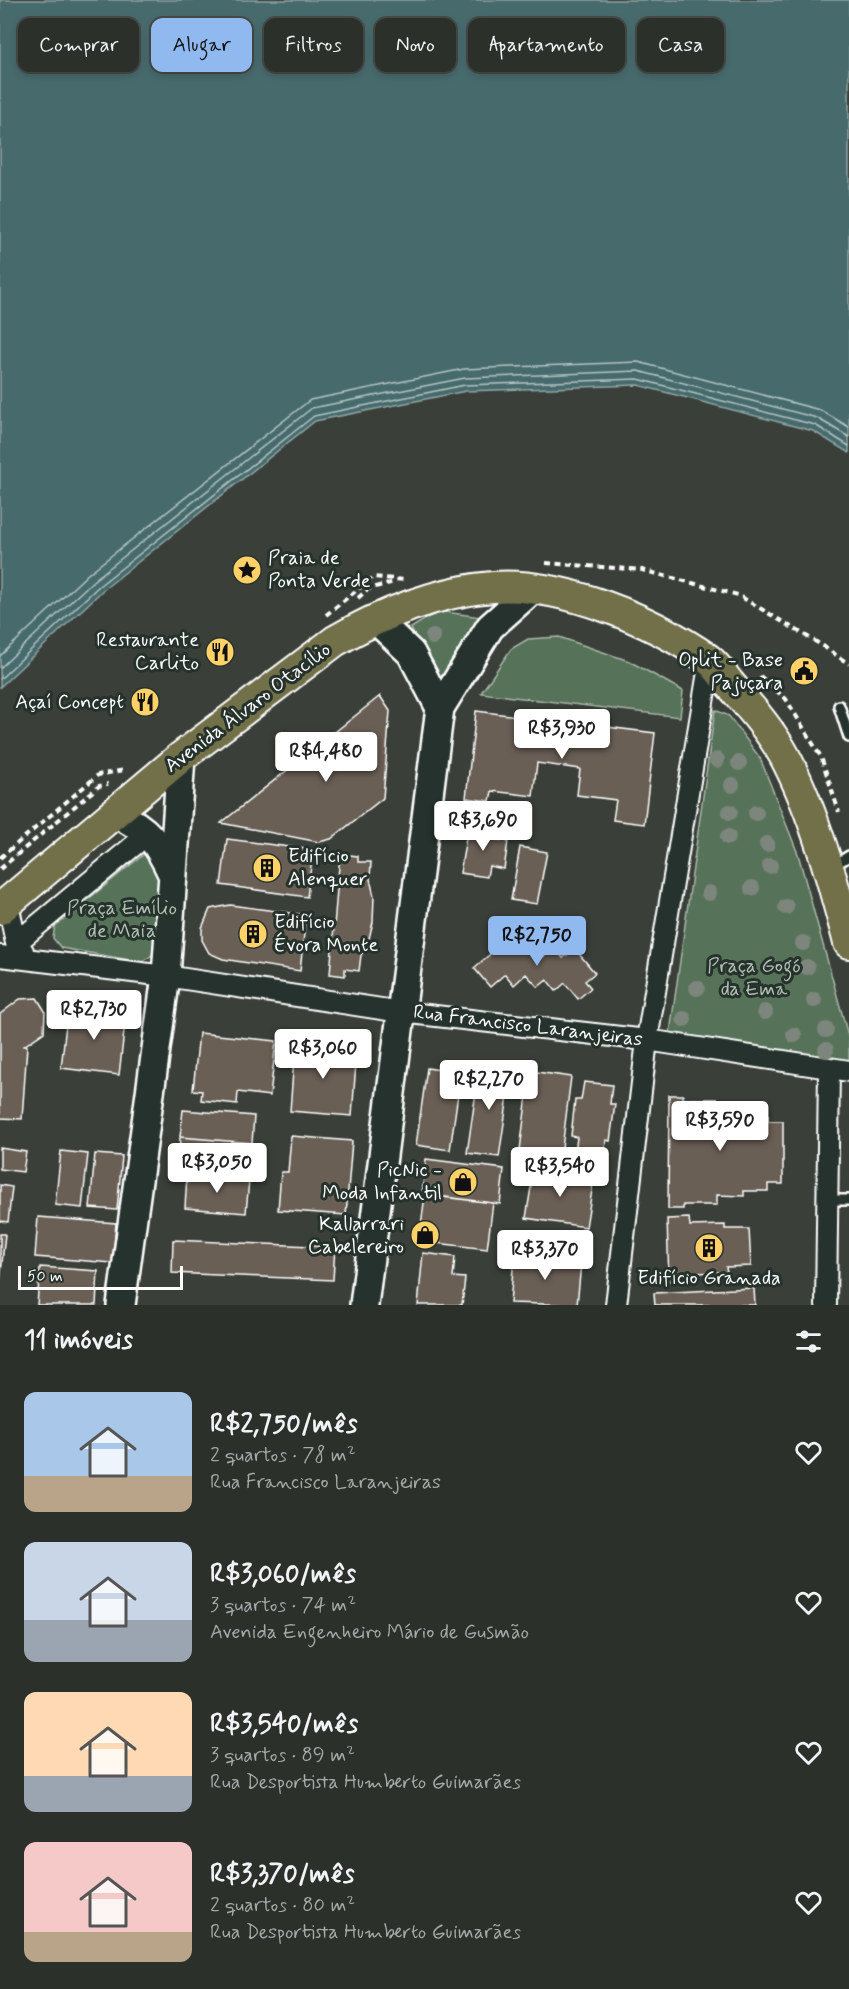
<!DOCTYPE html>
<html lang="pt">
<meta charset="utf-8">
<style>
body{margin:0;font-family:Mynerve,sans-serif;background:#343833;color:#f1f3f6;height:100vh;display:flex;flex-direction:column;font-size:22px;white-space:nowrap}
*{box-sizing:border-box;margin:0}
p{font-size:20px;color:#a6a9a9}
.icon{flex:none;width:33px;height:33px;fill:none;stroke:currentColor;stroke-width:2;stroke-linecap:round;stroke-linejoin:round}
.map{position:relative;height:1305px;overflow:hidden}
.side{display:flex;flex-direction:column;background:#2c302b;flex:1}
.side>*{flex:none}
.top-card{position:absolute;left:18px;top:18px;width:813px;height:54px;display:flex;gap:12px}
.scale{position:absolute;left:18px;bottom:15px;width:165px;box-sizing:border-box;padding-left:6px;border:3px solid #fff;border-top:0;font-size:16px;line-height:21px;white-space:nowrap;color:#fff;-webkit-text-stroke:4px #26332d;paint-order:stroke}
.price{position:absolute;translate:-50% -51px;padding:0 14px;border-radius:6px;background:#fff;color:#222;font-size:20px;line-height:39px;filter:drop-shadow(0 2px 3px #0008)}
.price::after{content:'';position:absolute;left:50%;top:36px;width:18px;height:14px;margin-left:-9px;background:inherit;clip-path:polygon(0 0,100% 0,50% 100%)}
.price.active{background:#90b9f0;color:#111}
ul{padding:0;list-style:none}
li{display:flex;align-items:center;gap:18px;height:150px;padding:0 24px}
li span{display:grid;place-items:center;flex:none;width:168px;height:120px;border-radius:12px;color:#555}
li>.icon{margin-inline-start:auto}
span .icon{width:72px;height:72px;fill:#fffc;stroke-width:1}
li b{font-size:26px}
h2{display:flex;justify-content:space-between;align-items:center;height:72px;padding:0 24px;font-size:26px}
.chip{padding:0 21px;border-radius:12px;background:#2c302b;box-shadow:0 3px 9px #0003,0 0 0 2px #484b47;font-size:21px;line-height:54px}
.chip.active{background:#90b9f0;color:#111}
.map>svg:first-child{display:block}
.green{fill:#567258;stroke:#aab8ac;stroke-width:1.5}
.water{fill:#476b6c;stroke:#91a6a7;stroke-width:1.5}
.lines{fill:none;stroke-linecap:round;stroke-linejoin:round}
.shore{stroke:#b5c4c4;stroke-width:1.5}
.building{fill:#6a5f54;stroke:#fff;stroke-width:1.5}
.lane-casing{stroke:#fff;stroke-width:14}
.street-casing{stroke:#fff;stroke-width:24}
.secondary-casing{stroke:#fff;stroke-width:32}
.primary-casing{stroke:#fff;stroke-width:34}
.path{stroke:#fff;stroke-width:4;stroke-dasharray:6 4.5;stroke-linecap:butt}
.lane{stroke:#26332d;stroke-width:9}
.street{stroke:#26332d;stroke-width:20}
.secondary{stroke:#26332d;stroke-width:27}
.primary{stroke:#726f4a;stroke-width:30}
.tree{fill:#7d867d}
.labels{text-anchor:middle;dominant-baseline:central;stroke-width:6;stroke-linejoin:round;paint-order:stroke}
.poi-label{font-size:20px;fill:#fff;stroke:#26332d;text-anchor:end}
.street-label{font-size:20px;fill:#fff;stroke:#26332d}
.park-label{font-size:20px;fill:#b3c0b4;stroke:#26332d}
</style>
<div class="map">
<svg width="849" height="1305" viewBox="0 0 849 1305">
<rect width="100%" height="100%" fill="#3a4039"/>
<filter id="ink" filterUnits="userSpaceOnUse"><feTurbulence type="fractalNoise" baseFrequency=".0167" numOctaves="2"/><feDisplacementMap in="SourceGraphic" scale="12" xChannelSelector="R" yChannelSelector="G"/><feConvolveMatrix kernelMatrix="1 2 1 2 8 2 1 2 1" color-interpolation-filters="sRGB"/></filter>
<g filter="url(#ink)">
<path class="green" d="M438,611L481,617L439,690L411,628Z
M559,637L629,661L683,691L680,717L481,693L511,649L528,639Z
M715,710L729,716L760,758L798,854L849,1039V1063L669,1040Z
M156,854L165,863L155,953L142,962L61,948L53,938L55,926L143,855Z"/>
<path class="water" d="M0,0H849V453L813,431L638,385L466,391L315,421L103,590L0,687Z"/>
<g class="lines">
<path class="shore" d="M0,656L89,573L310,400L464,369L638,362L820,410L849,427
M0,668L94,580L312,408L465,378L638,371L817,418L849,437
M0,679L99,586L314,416L465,385L638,379L815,425L849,446"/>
</g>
<path class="building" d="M380,696L390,711L383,798L331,839L319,842L221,823Z
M476,711L655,733L644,824L613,820L616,800L577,795L580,769L537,763L533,796L492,791L490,801L466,798Z
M468,826L494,830L493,839L508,841L504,869L489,866L487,877L460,873Z
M227,839L313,850L307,897L221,885Z
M520,847L547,852L537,904L511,900Z
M340,854L358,856V862H371L370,879L374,896L373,922L367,947L361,955L359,971L345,969V976L330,974Z
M230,905L306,915L300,971L223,959L209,953L202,940V928L210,909Z
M535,934L543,944L536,950L543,957L554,947L563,958L575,949L595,973L585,981L591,988L578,999L565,983L556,991L547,980L538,987L526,974L514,985L505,974L490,987L474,968L502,944L508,950L515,944L519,948Z
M37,998L45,1011L44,1032L24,1046H27L22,1119L0,1118V1014L20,999Z
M68,1007L126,1014L119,1075L61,1068Z
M199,1033L276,1041L270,1096L238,1092L237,1104L201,1100L202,1091L193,1090Z
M295,1045L357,1050L352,1116L290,1111Z
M480,1065L512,1069L499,1157L467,1153Z
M427,1068L461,1073L450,1150L416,1145Z
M530,1071L571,1077L561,1156L520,1150Z
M584,1082L612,1085L610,1104H615L610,1141L606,1140L604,1156L575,1153L577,1137L571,1136L575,1100H581Z
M669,1095H683V1099H717V1110H744V1115H768V1121H783V1184H768V1191H744V1196L717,1195V1205H683V1209H668Z
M183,1110L254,1116L252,1143L180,1137Z
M291,1136L352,1141L346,1215L278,1210L281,1172H288Z
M180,1137L252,1143L250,1165L179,1159Z
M0,1148L26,1152L23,1172L0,1169Z
M61,1151L88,1154L82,1208L55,1205Z
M95,1154L122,1156L117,1210L90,1208Z
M426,1159L504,1169L500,1204L422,1194Z
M534,1169L594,1178L586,1227L526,1218Z
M187,1175L249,1180L246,1213L185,1208Z
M0,1185L12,1187L8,1222L0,1221Z
M425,1195L493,1203L487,1249L419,1241Z
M38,1217L116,1223L113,1263L35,1257Z
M689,1218L690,1226L725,1225V1229H749L751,1266L726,1267L727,1272L691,1273L692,1280L669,1281L667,1219Z
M0,1234H5L0,1283Z
M173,1240L335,1247L333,1280L172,1273Z
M423,1253L455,1257L453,1277L465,1278L462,1305H418Z
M533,1253L563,1256L562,1262L581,1264L577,1305L510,1303L514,1258L532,1259Z
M40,1267L98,1271L96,1305H37Z
M754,1288L755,1305H655L654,1293Z"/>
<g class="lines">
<g class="lane-casing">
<path id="lane" d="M839,706L849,737
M831,867L849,856
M828,1200H849"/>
</g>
<g class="street-casing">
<path id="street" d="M8,903L16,943L23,951
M16,943L149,833
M0,956L166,976L401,1012L647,1040L849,1071
M616,1305L647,1040L710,660
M826,1305L829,1069"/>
</g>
<g class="secondary-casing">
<path id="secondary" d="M376,620L411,653L440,708
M115,813C148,829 157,841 172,874
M121,1305L166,976L181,757
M364,1305L440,708L490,627L534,588"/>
</g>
<g class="primary-casing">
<path id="primary" d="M0,909L181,757L335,641C381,614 439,591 493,587C562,582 652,620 708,659C716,665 723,675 729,683C749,706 769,728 784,755C814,811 833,882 849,943"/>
</g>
<path class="path" d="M546,563L642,570L738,595L823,646L849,664
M358,598L368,589L394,582
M326,615L373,577L404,580
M760,676L786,699L821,757L839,812
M0,858L98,775L124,770
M0,869L99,786L108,784"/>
<use href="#lane" class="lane"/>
<use href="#street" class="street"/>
<use href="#secondary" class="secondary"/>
<use href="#primary" class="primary"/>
</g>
<g class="tree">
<circle cx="433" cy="637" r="8"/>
<circle cx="717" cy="760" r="8"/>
<circle cx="739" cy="763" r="8"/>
<circle cx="732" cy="785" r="8"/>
<circle cx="730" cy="812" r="8"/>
<circle cx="756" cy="813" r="8"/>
<circle cx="728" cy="837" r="8"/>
<circle cx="767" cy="844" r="8"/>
<circle cx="770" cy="866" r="8"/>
<circle cx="752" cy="888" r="8"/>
<circle cx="709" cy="893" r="8"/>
<circle cx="786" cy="907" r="8"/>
<circle cx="803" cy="943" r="8"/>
<circle cx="807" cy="967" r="8"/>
<circle cx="697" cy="988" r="8"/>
<circle cx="814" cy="1000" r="8"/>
<circle cx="765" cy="1012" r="8"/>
<circle cx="684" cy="1019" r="8"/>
<circle cx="826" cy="1030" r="8"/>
<circle cx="794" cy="1035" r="8"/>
<circle cx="826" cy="1050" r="8"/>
</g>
</g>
<defs>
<g id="sight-disc" transform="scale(1.5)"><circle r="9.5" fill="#ffd166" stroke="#26332d"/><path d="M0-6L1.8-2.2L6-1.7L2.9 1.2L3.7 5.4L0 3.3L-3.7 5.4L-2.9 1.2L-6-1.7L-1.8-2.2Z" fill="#111"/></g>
<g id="restaurant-disc" transform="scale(1.5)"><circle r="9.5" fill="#ffd166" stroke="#26332d"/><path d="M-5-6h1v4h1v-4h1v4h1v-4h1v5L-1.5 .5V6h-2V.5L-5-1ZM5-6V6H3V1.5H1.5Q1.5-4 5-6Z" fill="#111"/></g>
<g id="civic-disc" transform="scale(1.5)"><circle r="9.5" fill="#ffd166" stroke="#26332d"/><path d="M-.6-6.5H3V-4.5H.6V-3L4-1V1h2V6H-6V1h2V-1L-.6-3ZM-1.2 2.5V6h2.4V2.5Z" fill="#111"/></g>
<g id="building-disc" transform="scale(1.5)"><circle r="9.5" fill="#ffd166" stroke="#26332d"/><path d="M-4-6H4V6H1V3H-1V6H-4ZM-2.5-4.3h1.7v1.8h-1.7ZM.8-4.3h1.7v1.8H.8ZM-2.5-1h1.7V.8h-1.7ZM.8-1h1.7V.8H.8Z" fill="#111"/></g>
<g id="shop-disc" transform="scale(1.5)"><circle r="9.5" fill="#ffd166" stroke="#26332d"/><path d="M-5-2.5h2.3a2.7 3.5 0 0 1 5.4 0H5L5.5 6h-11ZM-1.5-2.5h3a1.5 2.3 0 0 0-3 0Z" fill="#111"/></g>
</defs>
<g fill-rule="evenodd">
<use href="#sight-disc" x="247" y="570"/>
<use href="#restaurant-disc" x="220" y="652"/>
<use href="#civic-disc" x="804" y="671"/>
<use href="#restaurant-disc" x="145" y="702"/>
<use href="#building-disc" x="267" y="868"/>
<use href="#building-disc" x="253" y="934"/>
<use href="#shop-disc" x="463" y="1182"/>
<use href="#shop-disc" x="425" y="1235"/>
<use href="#building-disc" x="709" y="1248"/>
</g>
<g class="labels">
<g class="poi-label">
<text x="268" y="558" text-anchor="start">Praia de<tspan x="268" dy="23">Ponta Verde</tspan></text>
<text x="199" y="640">Restaurante<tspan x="199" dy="23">Carlito</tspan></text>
<text x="783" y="660">Oplit - Base<tspan x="783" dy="23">Pajuçara</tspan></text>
<text x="124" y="702">Açaí Concept</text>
<text x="288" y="856" text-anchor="start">Edifício<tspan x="288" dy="23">Alenquer</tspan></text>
<text x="274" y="922" text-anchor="start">Edifício<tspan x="274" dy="23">Évora Monte</tspan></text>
<text x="442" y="1170">PicNic -<tspan x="442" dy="23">Moda Infantil</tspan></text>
<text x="404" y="1224">Kallarrari<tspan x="404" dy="23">Cabelereiro</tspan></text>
<text x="709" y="1278" text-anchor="middle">Edifício Granada</text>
</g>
<g class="street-label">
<text transform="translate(248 708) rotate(-37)">Avenida Álvaro Otacílio</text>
<text transform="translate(528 1026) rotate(7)">Rua Francisco Laranjeiras</text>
</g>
<g class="park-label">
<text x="122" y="908">Praça Emílio<tspan x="122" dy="23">de Maia</tspan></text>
<text x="754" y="966">Praça Gogó<tspan x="754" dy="23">da Ema</tspan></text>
</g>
</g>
</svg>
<div class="scale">50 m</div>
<b class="price" style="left:562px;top:760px">R$3,930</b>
<b class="price" style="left:326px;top:783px">R$4,480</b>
<b class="price" style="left:483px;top:852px">R$3,690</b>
<b class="price active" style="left:537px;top:967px">R$2,750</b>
<b class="price" style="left:94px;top:1041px">R$2,730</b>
<b class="price" style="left:323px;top:1080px">R$3,060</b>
<b class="price" style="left:489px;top:1111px">R$2,270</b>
<b class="price" style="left:720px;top:1152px">R$3,590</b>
<b class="price" style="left:217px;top:1194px">R$3,050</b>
<b class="price" style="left:560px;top:1198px">R$3,540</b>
<b class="price" style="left:545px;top:1281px">R$3,370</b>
<div class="top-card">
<a class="chip">Comprar</a>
<a class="chip active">Alugar</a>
<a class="chip">Filtros</a>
<a class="chip">Novo</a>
<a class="chip">Apartamento</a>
<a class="chip">Casa</a>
</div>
</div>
<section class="side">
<h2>11 imóveis<svg class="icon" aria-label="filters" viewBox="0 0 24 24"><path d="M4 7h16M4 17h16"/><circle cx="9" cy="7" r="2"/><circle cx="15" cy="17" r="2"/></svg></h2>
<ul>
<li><span style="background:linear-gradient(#a9c7e8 70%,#b9a48a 0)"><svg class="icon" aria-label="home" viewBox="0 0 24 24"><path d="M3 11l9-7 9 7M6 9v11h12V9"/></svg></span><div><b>R$2,750/mês</b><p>2 quartos · 78 m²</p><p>Rua Francisco Laranjeiras</p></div><svg class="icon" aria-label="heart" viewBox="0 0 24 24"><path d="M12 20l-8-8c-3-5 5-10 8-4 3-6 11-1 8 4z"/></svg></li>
<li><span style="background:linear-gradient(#c9d6e8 65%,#9aa5b1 0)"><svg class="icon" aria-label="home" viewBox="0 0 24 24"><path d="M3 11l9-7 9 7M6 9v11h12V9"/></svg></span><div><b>R$3,060/mês</b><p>3 quartos · 74 m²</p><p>Avenida Engenheiro Mário de Gusmão</p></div><svg class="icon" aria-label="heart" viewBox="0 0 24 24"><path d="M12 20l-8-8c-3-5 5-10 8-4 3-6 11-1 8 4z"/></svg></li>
<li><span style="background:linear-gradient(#ffd9b3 70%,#9aa5b1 0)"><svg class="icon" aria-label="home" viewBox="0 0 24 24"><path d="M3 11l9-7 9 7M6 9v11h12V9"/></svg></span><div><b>R$3,540/mês</b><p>3 quartos · 89 m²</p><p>Rua Desportista Humberto Guimarães</p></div><svg class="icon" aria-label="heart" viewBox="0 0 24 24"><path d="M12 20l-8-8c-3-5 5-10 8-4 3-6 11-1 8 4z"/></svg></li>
<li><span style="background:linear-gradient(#f6c9c9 75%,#b9a48a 0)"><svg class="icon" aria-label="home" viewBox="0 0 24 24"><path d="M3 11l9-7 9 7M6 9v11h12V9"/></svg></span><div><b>R$3,370/mês</b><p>2 quartos · 80 m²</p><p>Rua Desportista Humberto Guimarães</p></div><svg class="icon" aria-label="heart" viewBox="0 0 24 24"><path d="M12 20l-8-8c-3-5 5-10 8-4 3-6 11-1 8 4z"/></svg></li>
</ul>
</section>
